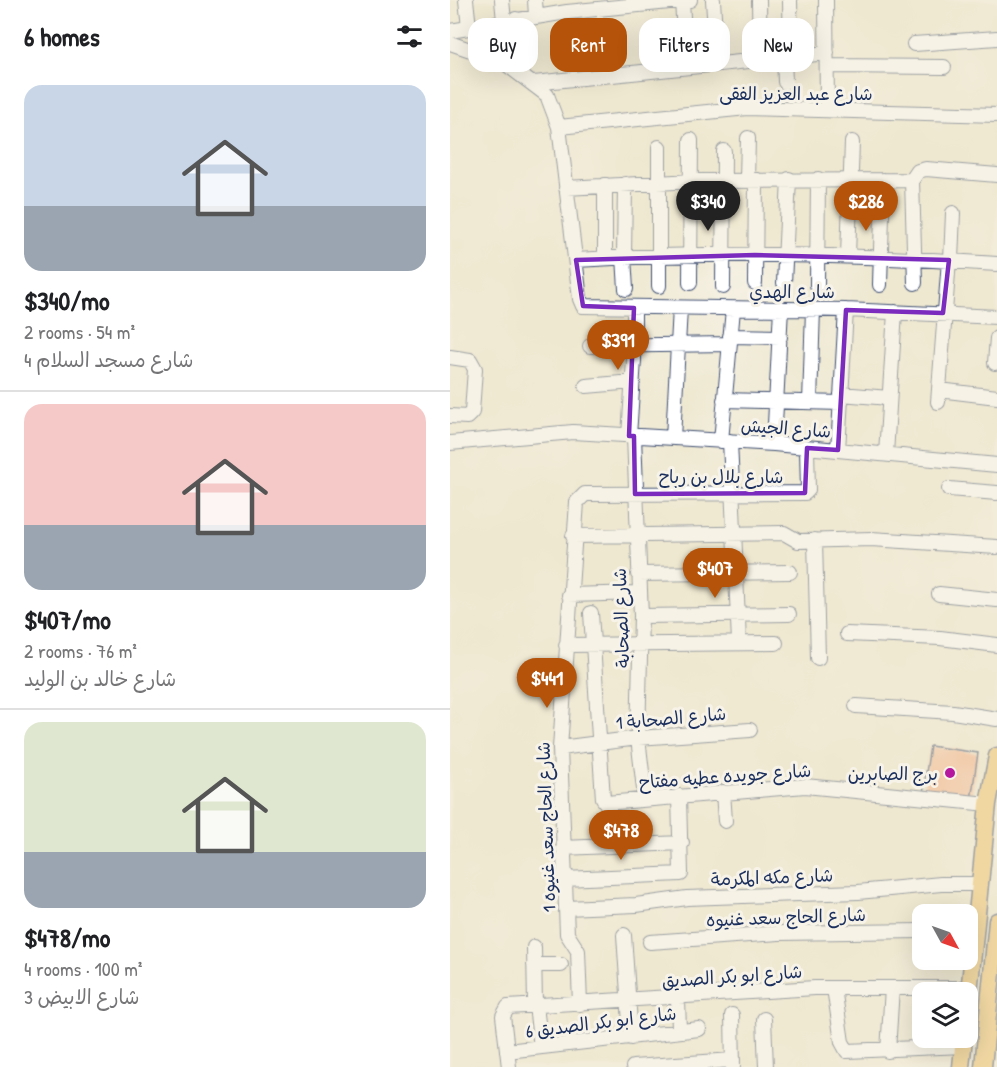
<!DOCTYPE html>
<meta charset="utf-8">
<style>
body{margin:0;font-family:"Patrick Hand","Playpen Sans Arabic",sans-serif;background:#f2f2f2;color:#202124;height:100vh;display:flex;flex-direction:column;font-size:22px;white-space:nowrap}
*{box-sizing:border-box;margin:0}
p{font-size:20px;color:#757577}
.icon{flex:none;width:33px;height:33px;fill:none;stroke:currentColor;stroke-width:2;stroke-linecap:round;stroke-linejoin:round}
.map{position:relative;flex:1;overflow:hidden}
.panel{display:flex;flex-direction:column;background:#fff;width:450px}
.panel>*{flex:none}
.banner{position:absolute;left:18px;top:18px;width:438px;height:54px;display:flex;gap:12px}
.needle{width:39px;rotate:130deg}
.controls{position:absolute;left:462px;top:904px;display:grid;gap:12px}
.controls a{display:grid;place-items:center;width:66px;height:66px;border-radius:12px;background:#fff;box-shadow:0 6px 24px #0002;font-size:30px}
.price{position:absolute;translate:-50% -51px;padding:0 14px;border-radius:21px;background:#b45309;color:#fff;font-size:20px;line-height:39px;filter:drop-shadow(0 2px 3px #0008)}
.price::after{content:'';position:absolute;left:50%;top:36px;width:18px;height:14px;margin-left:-9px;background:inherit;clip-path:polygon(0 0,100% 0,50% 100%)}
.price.active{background:#222;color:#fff}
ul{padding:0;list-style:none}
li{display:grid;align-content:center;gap:12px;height:318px;padding:0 24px}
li+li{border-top:2px solid #e0e0e0}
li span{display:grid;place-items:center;height:186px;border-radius:18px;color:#555}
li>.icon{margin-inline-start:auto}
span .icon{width:108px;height:108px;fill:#fffc;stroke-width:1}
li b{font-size:26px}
h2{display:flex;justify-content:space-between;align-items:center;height:72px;padding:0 24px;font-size:26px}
.chip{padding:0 21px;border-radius:18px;background:#fff;box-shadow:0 6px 24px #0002;font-size:21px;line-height:54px}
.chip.active{background:#b45309;color:#fff}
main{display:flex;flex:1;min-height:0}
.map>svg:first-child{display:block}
.building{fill:#f6a87b}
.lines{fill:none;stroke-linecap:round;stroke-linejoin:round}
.minor-casing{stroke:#3b4b6f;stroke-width:16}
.major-casing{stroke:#3b4b6f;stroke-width:19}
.minor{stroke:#fff;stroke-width:14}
.major{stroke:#f2c36a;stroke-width:16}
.marked{fill:none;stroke:#7b2cbf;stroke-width:4.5;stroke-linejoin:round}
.poi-dot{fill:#b5179e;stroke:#f7f3e8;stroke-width:2}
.labels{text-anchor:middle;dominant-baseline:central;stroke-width:6;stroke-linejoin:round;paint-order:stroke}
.street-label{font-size:18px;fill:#1b2f5e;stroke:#f7f3e8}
.poi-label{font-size:18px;fill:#1b2f5e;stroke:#f7f3e8;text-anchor:end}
</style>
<main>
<section class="panel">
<h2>6 homes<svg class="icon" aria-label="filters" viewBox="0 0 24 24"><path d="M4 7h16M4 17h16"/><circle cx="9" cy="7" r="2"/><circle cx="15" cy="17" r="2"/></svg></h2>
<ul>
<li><span style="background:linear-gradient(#c9d6e8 65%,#9aa5b1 0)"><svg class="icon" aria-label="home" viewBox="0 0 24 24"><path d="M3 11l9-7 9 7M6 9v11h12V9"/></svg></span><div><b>$340/mo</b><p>2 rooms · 54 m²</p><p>شارع مسجد السلام 4</p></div></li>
<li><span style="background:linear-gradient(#f6c9c9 65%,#9aa5b1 0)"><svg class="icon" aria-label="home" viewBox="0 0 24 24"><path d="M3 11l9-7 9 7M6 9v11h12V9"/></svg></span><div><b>$407/mo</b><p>2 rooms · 76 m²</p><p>شارع خالد بن الوليد</p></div></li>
<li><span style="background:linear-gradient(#dfe7d0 70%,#9aa5b1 0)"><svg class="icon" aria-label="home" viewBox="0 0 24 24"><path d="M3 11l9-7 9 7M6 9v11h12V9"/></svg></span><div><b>$478/mo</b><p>4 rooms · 100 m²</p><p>شارع الابيض 3</p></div></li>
</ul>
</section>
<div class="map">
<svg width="547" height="1067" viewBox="0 0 547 1067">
<rect width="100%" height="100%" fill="#f7f3e8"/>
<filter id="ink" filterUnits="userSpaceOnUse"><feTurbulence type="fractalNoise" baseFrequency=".0167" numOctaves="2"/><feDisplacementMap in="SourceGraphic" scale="12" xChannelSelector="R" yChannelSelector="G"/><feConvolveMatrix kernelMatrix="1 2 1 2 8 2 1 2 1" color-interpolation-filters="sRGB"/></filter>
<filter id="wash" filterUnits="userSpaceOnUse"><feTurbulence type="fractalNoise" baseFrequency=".008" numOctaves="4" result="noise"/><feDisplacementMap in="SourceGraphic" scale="24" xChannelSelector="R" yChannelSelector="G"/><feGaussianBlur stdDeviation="1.35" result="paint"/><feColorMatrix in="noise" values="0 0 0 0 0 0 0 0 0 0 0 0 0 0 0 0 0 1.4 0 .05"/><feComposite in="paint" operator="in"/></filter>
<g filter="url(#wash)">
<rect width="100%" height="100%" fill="#eee8d0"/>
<g id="blocks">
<path class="building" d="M480,746L528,753L521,800L473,793Z"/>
</g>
</g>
<g filter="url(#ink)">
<use href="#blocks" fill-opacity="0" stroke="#3b4b6f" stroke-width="1.5"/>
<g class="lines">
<g class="minor-casing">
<path id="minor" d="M16,0L19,27
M52,0L54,21
M85,0L86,16
M263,0L267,63
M309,0L310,59
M340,0L341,56
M376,0L377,109
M232,1L236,66
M66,19L71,73
M0,31L117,12L240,0
M0,43L52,61L97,95L109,127L130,299L133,306L396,310L547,317
M464,44L547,38
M334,57L335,82
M377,66L494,67
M84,83L377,53
M109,127L297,108L547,115
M297,180L298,138
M462,180L465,283
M175,184L174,257L176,289
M116,188L243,181L462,180L468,171L476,169L547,175
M398,256L402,142
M155,258V185
M126,260C266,251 407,254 547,264
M501,260L503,213
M240,283L241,140
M305,283L306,180
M334,283L339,179
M367,285L368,179
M430,285L433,180
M209,286V147
M273,287L274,151
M280,336L330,337
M140,346L279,344
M0,357L20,360L25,369L22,412L17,417L0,416
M545,363L547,338
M136,386L183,382
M489,390L547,397
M391,394L439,398
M274,400L391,403
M360,402L363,309
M488,402L499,260
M179,436L184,360V308
M184,436L191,616L188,738L195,798
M223,438L230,308
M271,441L283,309
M280,441L289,642
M0,443L123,432L324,444L547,465
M324,444L331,308
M388,450L396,310
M436,454L445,312
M499,489L547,493
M123,536L334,533L348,541L421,539L547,547
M365,540L368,658
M188,574L340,572
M489,594L547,600
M119,595L190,593
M141,613L153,799L156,803L355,786L538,804
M191,616L339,614
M397,634L490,638L547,645
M116,645L326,643
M406,706L503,712L547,719
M110,748L188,738L300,730
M273,792L275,821
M113,848L232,843
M114,879L231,874L229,796
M116,908L186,905L237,898L408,892L491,884H530
M174,935L181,1038
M200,942L329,933L472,931
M84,947L85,1006
M84,965H111
M384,988L392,1042L397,1051L513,1046
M228,998L229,1031
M130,1004L128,951L117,934L110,748L127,502L135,494L355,493L358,490L357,448
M86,1006L91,1047
M282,1015L283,1067
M314,1019L316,1067
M57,1051L249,1029
M438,1051L442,988
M59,1067L53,1016L58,1007L365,988H519
M183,1067L283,1060"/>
</g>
<g class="major-casing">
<path id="major" d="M518,1003L538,804L547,756
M511,1067L514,1038
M533,1067L547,921"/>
</g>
<use href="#minor" class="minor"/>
<use href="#major" class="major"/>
</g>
</g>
<path d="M0 0H547V1067H0ZM305,255L499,260L493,313L396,310L388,450L357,448L355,493L185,494L184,436H179L184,308L133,306L126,260Z" fill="#eee8d0" fill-opacity=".55" fill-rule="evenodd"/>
<path class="marked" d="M305,255L499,260L493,313L396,310L388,450L357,448L355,493L185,494L184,436H179L184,308L133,306L126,260Z"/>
<circle class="poi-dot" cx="500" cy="773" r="6"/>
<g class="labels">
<g class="street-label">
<text x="346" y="93">شارع عبد العزيز الفقى</text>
<text x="342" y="291">شارع الهدي</text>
<text transform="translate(336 428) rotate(4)">شارع الجيش</text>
<text x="271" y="476">شارع بلال بن رباح</text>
<text transform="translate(171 618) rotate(-92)">شارع الصحابة</text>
<text transform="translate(221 718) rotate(-5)">شارع الصحابة 1</text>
<text transform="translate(275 776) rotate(-4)">شارع جويده عطيه مفتاح</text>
<text transform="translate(96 827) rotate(-92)">شارع الحاج سعد غنيوه 1</text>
<text transform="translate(322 877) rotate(-2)">شارع مكه المكرمة</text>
<text transform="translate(336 917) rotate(-2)">شارع الحاج سعد غنيوه</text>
<text transform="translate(282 976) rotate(-4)">شارع ابو بكر الصديق</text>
<text transform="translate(151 1022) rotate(-7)">شارع ابو بكر الصديق 6</text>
</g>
<g class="poi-label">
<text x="488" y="773">برج الصابرين</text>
</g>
</g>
</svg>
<div class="controls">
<a><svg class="needle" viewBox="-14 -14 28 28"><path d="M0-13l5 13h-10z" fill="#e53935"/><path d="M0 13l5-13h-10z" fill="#757577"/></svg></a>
<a><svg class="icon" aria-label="layers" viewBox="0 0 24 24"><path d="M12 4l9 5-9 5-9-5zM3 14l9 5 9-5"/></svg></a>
</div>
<b class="price active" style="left:258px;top:232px">$340</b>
<b class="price" style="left:416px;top:232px">$286</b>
<b class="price" style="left:168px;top:371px">$391</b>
<b class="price" style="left:265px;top:599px">$407</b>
<b class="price" style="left:97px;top:709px">$441</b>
<b class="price" style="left:171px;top:861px">$478</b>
<div class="banner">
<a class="chip">Buy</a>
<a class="chip active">Rent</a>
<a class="chip">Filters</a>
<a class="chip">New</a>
</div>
</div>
</main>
